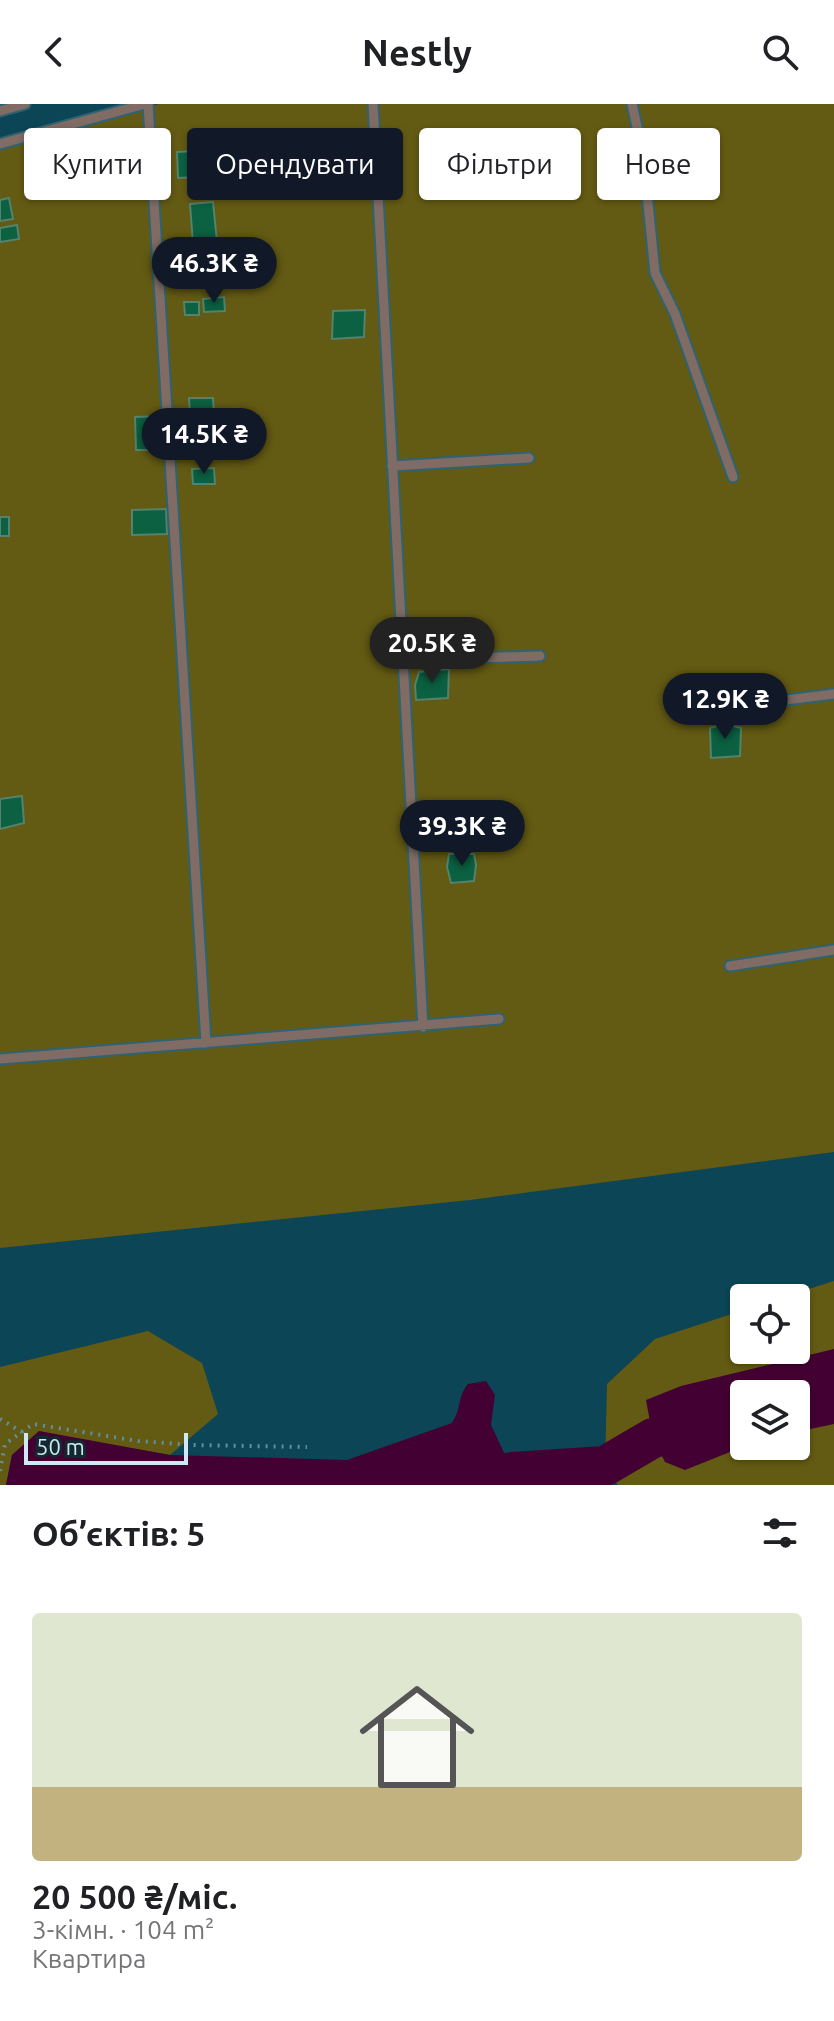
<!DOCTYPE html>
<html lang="uk">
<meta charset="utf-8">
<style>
body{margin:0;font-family:Ubuntu,sans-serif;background:#f6f6f6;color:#202124;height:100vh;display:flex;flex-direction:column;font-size:30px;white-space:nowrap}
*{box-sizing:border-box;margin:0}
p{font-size:26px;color:#757577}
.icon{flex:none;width:44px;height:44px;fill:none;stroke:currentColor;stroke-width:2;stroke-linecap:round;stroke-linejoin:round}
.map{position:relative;height:1381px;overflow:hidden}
.drawer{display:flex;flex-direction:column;background:#fff;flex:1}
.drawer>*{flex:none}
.banner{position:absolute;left:24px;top:24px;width:786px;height:72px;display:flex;gap:16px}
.fabs{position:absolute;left:730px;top:1180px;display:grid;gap:16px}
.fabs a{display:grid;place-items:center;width:80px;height:80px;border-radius:8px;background:#fff;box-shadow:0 2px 6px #0004;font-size:40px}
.scale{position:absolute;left:24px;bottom:20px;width:164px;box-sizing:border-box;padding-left:8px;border:4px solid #cee9f3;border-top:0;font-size:22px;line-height:28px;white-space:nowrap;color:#cee9f3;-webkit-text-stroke:6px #132930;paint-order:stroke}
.price{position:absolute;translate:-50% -68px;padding:0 18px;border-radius:28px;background:#111827;color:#fff;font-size:26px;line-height:52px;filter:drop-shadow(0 2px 4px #0008)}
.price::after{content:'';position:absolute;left:50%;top:48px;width:24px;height:18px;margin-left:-12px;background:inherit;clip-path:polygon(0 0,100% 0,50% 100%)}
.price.current{background:#222;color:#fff}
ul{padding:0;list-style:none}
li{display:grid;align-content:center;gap:16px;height:424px;padding:0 32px}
li span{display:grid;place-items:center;height:248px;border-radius:8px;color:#555}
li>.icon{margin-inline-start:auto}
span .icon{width:144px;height:144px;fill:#fffc;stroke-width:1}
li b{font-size:34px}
h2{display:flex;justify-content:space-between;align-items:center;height:96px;padding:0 32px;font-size:34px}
.pill{padding:0 28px;border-radius:8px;background:#fff;box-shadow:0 2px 6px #0004;font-size:28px;line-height:72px}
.pill.current{background:#111827;color:#fff}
header{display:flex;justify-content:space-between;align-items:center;height:104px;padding:0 32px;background:#fff;font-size:36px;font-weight:700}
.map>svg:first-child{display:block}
.green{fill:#635a13;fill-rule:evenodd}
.water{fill:#430032}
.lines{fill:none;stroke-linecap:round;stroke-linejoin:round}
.river{stroke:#430032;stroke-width:40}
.building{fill:#0b6141;stroke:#54826b;stroke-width:2}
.lane-casing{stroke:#2f6372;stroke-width:13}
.path{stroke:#638f9d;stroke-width:4;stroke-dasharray:2 6;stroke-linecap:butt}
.lane{stroke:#806c64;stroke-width:9}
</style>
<header><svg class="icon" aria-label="back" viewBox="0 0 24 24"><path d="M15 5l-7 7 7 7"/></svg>Nestly<svg class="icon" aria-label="search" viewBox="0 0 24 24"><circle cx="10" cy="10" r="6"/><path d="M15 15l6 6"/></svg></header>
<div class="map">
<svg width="834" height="1381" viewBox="0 0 834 1381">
<rect width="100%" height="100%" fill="#0c4556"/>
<path class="green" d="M159,0H834V1048L470,1096L0,1144V45Z
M834,1177V1381H618L605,1362L607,1280L655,1235L744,1206V1246H796V1194H780ZM744,1290H796V1342H744Z
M148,1227L202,1259L218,1310L170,1351L39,1328L12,1351L6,1381H0V1263Z"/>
<path class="water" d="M834,1245V1320L796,1328V1290H744L745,1342L685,1366L665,1358L653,1334L646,1296L681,1282Z
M486,1277L495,1291L491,1321L513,1368V1381H6L12,1351L39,1327L170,1351L347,1356L452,1319C462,1304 457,1293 468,1280Z"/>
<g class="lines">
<path class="river" d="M441,1381L513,1368L605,1362L653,1334L744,1312"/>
</g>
<path class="building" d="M126,45L127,64L103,65L102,47Z
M212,46L213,72L178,74L177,48Z
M97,60L98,82L57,85L56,62Z
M122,70L123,83L105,84L104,71Z
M9,94L13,115L0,117V96Z
M213,98L217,138L193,140L190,100Z
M17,121L19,135L0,138V124Z
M224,193L225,207L204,208L203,195Z
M184,198H199V211H185Z
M365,206L364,233L332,235L333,207Z
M189,294H213L214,312L190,313Z
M163,312L164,346H136L135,313Z
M214,364L215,380H193L192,365Z
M166,405L167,430L132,431V406Z
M0,413H9V432H0Z
M449,565L448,594L416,596L415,581L419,568Z
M725,620L741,624L740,652L711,654L710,624Z
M22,692L24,719L0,725V695Z
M449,750H474L476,761L474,777L451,779L447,763Z"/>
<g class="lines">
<g class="lane-casing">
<path id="lane" d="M148,0L206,939
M373,0L423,923
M632,0L643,50L655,169L675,210L733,373
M0,7L25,0
M0,40L145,0
M392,362L529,354
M403,556L540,552
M731,603L834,590
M730,862L834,846
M0,955L499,915"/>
</g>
<path class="path" d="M0,1315L22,1328
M0,1367L5,1340L33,1320L138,1337L194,1341L307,1343"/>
<use href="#lane" class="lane"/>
</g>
</svg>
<div class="fabs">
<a><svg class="icon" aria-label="locate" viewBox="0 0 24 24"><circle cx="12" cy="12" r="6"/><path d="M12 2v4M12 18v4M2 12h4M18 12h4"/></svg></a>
<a><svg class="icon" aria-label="layers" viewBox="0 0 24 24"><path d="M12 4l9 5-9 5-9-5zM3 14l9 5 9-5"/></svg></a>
</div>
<div class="scale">50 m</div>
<b class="price" style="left:214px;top:201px">46.3K ₴</b>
<b class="price" style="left:204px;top:372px">14.5K ₴</b>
<b class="price current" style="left:432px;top:581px">20.5K ₴</b>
<b class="price" style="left:725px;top:637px">12.9K ₴</b>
<b class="price" style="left:462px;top:764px">39.3K ₴</b>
<div class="banner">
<a class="pill">Купити</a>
<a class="pill current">Орендувати</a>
<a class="pill">Фільтри</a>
<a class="pill">Нове</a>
</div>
</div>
<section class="drawer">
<h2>Об’єктів: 5<svg class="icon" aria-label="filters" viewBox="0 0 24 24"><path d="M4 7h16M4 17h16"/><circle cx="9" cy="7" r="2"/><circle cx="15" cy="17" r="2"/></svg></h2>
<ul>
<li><span style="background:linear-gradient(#dfe7d0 70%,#c2b280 0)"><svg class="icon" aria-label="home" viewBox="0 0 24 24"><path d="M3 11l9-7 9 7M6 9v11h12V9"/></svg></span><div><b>20 500 ₴/міс.</b><p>3-кімн. · 104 m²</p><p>Квартира</p></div></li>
</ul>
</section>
